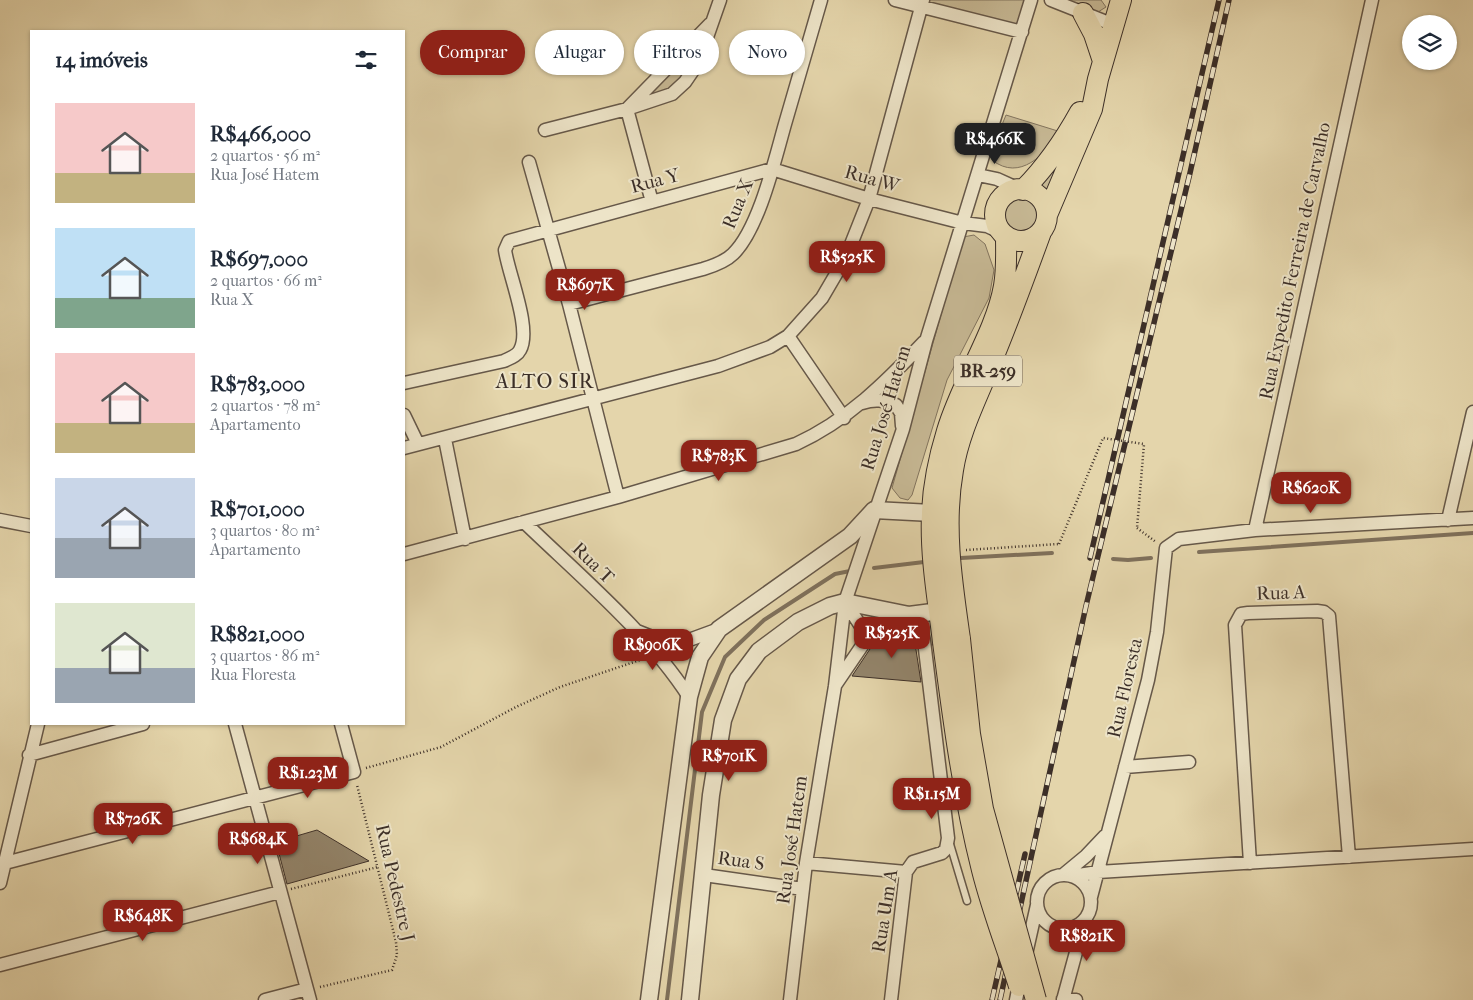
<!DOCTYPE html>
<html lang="pt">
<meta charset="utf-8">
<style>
body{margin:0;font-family:"IM FELL French Canon",serif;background:#f2f2f3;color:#1f2937;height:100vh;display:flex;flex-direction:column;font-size:19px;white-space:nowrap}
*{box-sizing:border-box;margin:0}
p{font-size:16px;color:#747a83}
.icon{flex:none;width:28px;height:28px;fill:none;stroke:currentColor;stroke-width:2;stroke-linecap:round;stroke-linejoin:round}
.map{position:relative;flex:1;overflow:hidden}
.side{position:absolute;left:30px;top:30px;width:375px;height:695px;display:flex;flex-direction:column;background:#fff;border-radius:0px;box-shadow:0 1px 4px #0004}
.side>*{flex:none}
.banner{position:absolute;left:420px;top:30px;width:475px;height:45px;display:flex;gap:10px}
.fabs{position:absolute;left:1402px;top:15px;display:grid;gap:10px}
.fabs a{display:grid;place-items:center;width:55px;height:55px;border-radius:50%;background:#fff;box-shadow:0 1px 4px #0004;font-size:25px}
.price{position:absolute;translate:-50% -42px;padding:0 11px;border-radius:10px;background:#8f2418;color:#fff;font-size:16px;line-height:32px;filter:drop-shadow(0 1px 2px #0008)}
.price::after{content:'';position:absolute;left:50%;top:30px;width:15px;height:11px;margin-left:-8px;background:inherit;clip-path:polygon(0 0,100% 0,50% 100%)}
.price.current{background:#222;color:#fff}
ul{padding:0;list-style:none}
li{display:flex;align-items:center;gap:15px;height:125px;padding:0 25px}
li span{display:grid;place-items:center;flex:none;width:140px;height:100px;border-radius:0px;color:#555}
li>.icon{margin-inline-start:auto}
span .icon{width:60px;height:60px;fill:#fffc;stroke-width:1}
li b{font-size:21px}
h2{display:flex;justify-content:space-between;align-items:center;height:60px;padding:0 25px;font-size:21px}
.pill{padding:0 18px;border-radius:22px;background:#fff;box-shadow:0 1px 4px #0004;font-size:18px;line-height:45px}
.pill.current{background:#8f2418;color:#fff}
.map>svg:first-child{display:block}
.green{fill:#c7b995;stroke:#82745e}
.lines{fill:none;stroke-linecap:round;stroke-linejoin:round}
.stream{stroke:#7f715c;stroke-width:4}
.building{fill:#93856c;stroke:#3c2f28}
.service-casing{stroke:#665849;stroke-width:9}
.minor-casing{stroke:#665849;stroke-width:15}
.tertiary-casing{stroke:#665849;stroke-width:19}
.primary-casing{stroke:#3c2f28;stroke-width:22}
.path{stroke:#3c2f28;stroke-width:2.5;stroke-dasharray:1 2.5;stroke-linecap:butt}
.service{stroke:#ede4c8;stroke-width:6}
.minor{stroke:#ede4c8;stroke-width:12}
.tertiary{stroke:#ede4c8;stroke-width:16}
.primary{stroke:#e4d5ab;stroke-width:20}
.rail-casing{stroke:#3c2f28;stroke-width:5.5}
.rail{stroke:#ede4c8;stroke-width:4;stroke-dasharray:11;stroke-linecap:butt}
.primary-bridge-casing{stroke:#3c2f28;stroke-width:22;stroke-linecap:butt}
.path-bridge{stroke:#3c2f28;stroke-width:2.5;stroke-dasharray:1 2.5;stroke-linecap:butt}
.primary-bridge{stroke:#e4d5ab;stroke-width:20}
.labels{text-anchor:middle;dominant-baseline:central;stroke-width:4;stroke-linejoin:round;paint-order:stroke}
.shield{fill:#ede4c8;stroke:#716558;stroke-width:1}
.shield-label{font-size:18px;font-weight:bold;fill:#3c2f28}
.street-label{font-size:19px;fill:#3c2f28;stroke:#ede4c8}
.neighbourhood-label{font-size:20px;letter-spacing:1px;fill:#3c2f28;stroke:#ede4c8}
</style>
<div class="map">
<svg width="1473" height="1000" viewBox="0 0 1473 1000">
<rect width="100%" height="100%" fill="#e4d5ab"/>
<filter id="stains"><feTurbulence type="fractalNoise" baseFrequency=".004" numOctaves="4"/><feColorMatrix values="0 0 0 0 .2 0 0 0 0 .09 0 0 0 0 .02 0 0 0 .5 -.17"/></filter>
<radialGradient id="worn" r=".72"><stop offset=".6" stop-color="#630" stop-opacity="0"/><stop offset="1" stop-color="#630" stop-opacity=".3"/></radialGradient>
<path class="green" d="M923,0H1031L1022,32L921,6Z
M1067,0H1101L1106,7L1098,12Z
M706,30L700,53L670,93L636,104Z
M1006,115L1061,132C1045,154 1020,182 992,160V149Z
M1068,142L1050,194L1035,186Z
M999 215a22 22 0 1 1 44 0a22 22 0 1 1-44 0Z
M974,235L985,244L994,270L989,298L947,380L912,495L908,500L900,498L892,488L963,237Z"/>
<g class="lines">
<path class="stream" d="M1199,552L1473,533
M961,558L1052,553
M1113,559L1128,560L1151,558
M874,568L924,562
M667,1000L702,712L725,657L764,620L835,574L850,571"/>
</g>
<path class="building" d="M903,628L909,629L914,637L921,682L852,676L874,643Z
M317,830L369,861L287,884L276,842Z"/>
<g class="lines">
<g class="service-casing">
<path id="service" d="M950,844L967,901"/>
</g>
<g class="minor-casing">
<path id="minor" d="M895,0L1022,32
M1051,0L1114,25
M545,130L627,109L672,94L685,82L698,63L720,0
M529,162L569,304L618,497
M772,169L869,199L963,223L987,226L1002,233
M978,175L997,179L1019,189
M652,202L627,109L710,24
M569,304L703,269C713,266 725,262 733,254C759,229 775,159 785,124C797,83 809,41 821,0
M788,336L844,418
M404,383L504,361C510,358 517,356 520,350C532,329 508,273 505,250L509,241L772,169
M862,403C875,399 884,400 896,405L901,413L902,426
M404,415L418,444
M445,439L465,539
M404,448L718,366L770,347L788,336L822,298L846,257L869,199L923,0
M0,520L31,526
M1448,520L1473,412
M524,522C580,576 647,632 689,697
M1255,530L1372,0
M404,554L618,497L796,444C848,420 885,383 924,342
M845,602L868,637
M637,631L667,643L689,640L719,629
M836,684L868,637L909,615
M235,724L310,1000
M29,755L143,724
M1125,767L1189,762
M5,863L354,772L341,724
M806,863L906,872
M1250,863L1235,625L1241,614L1248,613L1317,611L1324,612L1329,616L1349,857
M704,875L803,889
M1063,875L1086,856L1105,836
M1037 902a27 27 0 1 1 54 0a27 27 0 1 1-54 0Z
M1072,876L1098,872L1473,849
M0,883L38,724
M1091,897L1148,680L1157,632L1166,548L1179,539L1255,530L1473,518
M1026,954L1037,905
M0,965L280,892
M1063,999L1076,1000
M265,1000L307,989
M790,1000L806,863L835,686L845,602L903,429L926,341L1031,0
M891,1000L906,872L913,862L942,853L946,849L948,838L924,641L917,614
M1016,1000L1020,980
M1063,1000L1085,919"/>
</g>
<g class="tertiary-casing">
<path id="tertiary" d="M649,1000L689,697L700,657L719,629L850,536L874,510L932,513
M690,1000L711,795L723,720L738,679L759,651L798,622L830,606L845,602L909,615L940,611"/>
</g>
<g class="primary-casing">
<path id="primary" d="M1083,13L1094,34L1103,61
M995 215a26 26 0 1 1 52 0a26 26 0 1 1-52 0Z
M1023,190C1047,166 1064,141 1080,112
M1047,215L1092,109L1098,79L1121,0
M960,639C952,583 943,526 953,470C959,432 977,398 991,363C1009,320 1025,276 1041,232
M943,642C938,600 930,556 932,513C933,486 939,457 947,431C961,383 996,332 1004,286C1007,269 1006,252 1006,236"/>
</g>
<path class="path" d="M1137,528L1156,542
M966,550L1059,544
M366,768L441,747L516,707L560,687L646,658
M291,889L378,867
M320,987L392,970L397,955L396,942L357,785"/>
<use href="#service" class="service"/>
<use href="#minor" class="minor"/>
<use href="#tertiary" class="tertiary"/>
<use href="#primary" class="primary"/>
<g class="rail-casing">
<path id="rail" d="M1090,558L1219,0
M992,1000L1025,854
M1000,1000L1086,606L1190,173L1229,0"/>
</g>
<use href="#rail" class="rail"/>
<g class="primary-bridge-casing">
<path id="primary-bridge" d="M960,639L970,734L983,809L1036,1000
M943,642C953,719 963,795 982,870C992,910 1007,948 1019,986"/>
</g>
<path class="path-bridge" d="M1059,544L1103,438L1144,444L1137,528"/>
<use href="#primary-bridge" class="primary-bridge"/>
</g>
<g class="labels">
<rect class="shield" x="954" y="355.5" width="68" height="31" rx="4"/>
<g class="shield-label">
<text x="988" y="371">BR-259</text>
</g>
<g class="street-label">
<text transform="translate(872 179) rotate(16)">Rua W</text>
<text transform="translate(655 181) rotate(-15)">Rua Y</text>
<text transform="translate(738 204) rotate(-67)">Rua X</text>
<text transform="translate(1295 261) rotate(-78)">Rua Expedito Ferreira de Carvalho</text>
<text transform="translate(886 408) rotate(-73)">Rua José Hatem</text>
<text transform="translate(593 563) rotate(44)">Rua T</text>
<text transform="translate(1281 593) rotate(-2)">Rua A</text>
<text transform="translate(1125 688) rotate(-77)">Rua Floresta</text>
<text transform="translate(792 840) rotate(-82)">Rua José Hatem</text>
<text transform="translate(741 861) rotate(8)">Rua S</text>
<text transform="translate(395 883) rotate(77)">Rua Pedestre J</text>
<text transform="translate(885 911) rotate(-81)">Rua Um A</text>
</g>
<g class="neighbourhood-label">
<text x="545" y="381">ALTO SIR</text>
</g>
</g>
<rect width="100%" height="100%" filter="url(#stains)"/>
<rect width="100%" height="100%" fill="url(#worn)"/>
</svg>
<div class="fabs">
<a><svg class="icon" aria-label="layers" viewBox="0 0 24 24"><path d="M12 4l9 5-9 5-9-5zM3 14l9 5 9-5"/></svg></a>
</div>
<b class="price current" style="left:995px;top:165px">R$466K</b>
<b class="price" style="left:847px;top:283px">R$525K</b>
<b class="price" style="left:585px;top:311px">R$697K</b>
<b class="price" style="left:719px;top:482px">R$783K</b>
<b class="price" style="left:1311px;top:514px">R$620K</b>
<b class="price" style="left:892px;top:659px">R$525K</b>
<b class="price" style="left:653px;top:671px">R$906K</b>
<b class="price" style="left:729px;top:782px">R$701K</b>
<b class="price" style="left:308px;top:799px">R$1.23M</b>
<b class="price" style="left:932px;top:820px">R$1.15M</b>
<b class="price" style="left:133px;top:845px">R$726K</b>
<b class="price" style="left:258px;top:865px">R$684K</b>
<b class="price" style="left:143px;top:942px">R$648K</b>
<b class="price" style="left:1087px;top:962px">R$821K</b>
<div class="banner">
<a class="pill current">Comprar</a>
<a class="pill">Alugar</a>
<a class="pill">Filtros</a>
<a class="pill">Novo</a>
</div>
<section class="side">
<h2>14 imóveis<svg class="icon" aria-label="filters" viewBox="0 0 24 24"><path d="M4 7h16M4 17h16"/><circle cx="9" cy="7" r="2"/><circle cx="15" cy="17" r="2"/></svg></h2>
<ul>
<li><span style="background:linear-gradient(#f6c9c9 70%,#c2b280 0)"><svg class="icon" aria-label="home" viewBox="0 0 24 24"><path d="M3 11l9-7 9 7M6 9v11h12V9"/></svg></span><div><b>R$466,000</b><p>2 quartos · 56 m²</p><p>Rua José Hatem</p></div></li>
<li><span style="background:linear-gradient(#bfe0f5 70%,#7fa58c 0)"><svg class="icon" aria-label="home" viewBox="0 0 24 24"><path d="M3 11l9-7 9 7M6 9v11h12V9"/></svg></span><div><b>R$697,000</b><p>2 quartos · 66 m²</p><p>Rua X</p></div></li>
<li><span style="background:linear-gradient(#f6c9c9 70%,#c2b280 0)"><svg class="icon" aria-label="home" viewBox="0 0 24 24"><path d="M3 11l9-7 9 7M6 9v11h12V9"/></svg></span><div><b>R$783,000</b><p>2 quartos · 78 m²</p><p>Apartamento</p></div></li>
<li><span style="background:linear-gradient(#c9d6e8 60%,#9aa5b1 0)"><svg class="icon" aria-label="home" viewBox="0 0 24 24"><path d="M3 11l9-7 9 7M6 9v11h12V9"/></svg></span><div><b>R$701,000</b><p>3 quartos · 80 m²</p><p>Apartamento</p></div></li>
<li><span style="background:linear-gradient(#dfe7d0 65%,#9aa5b1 0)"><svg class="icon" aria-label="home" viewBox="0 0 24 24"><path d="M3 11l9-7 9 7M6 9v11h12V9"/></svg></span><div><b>R$821,000</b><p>3 quartos · 86 m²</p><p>Rua Floresta</p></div></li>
</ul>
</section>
</div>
